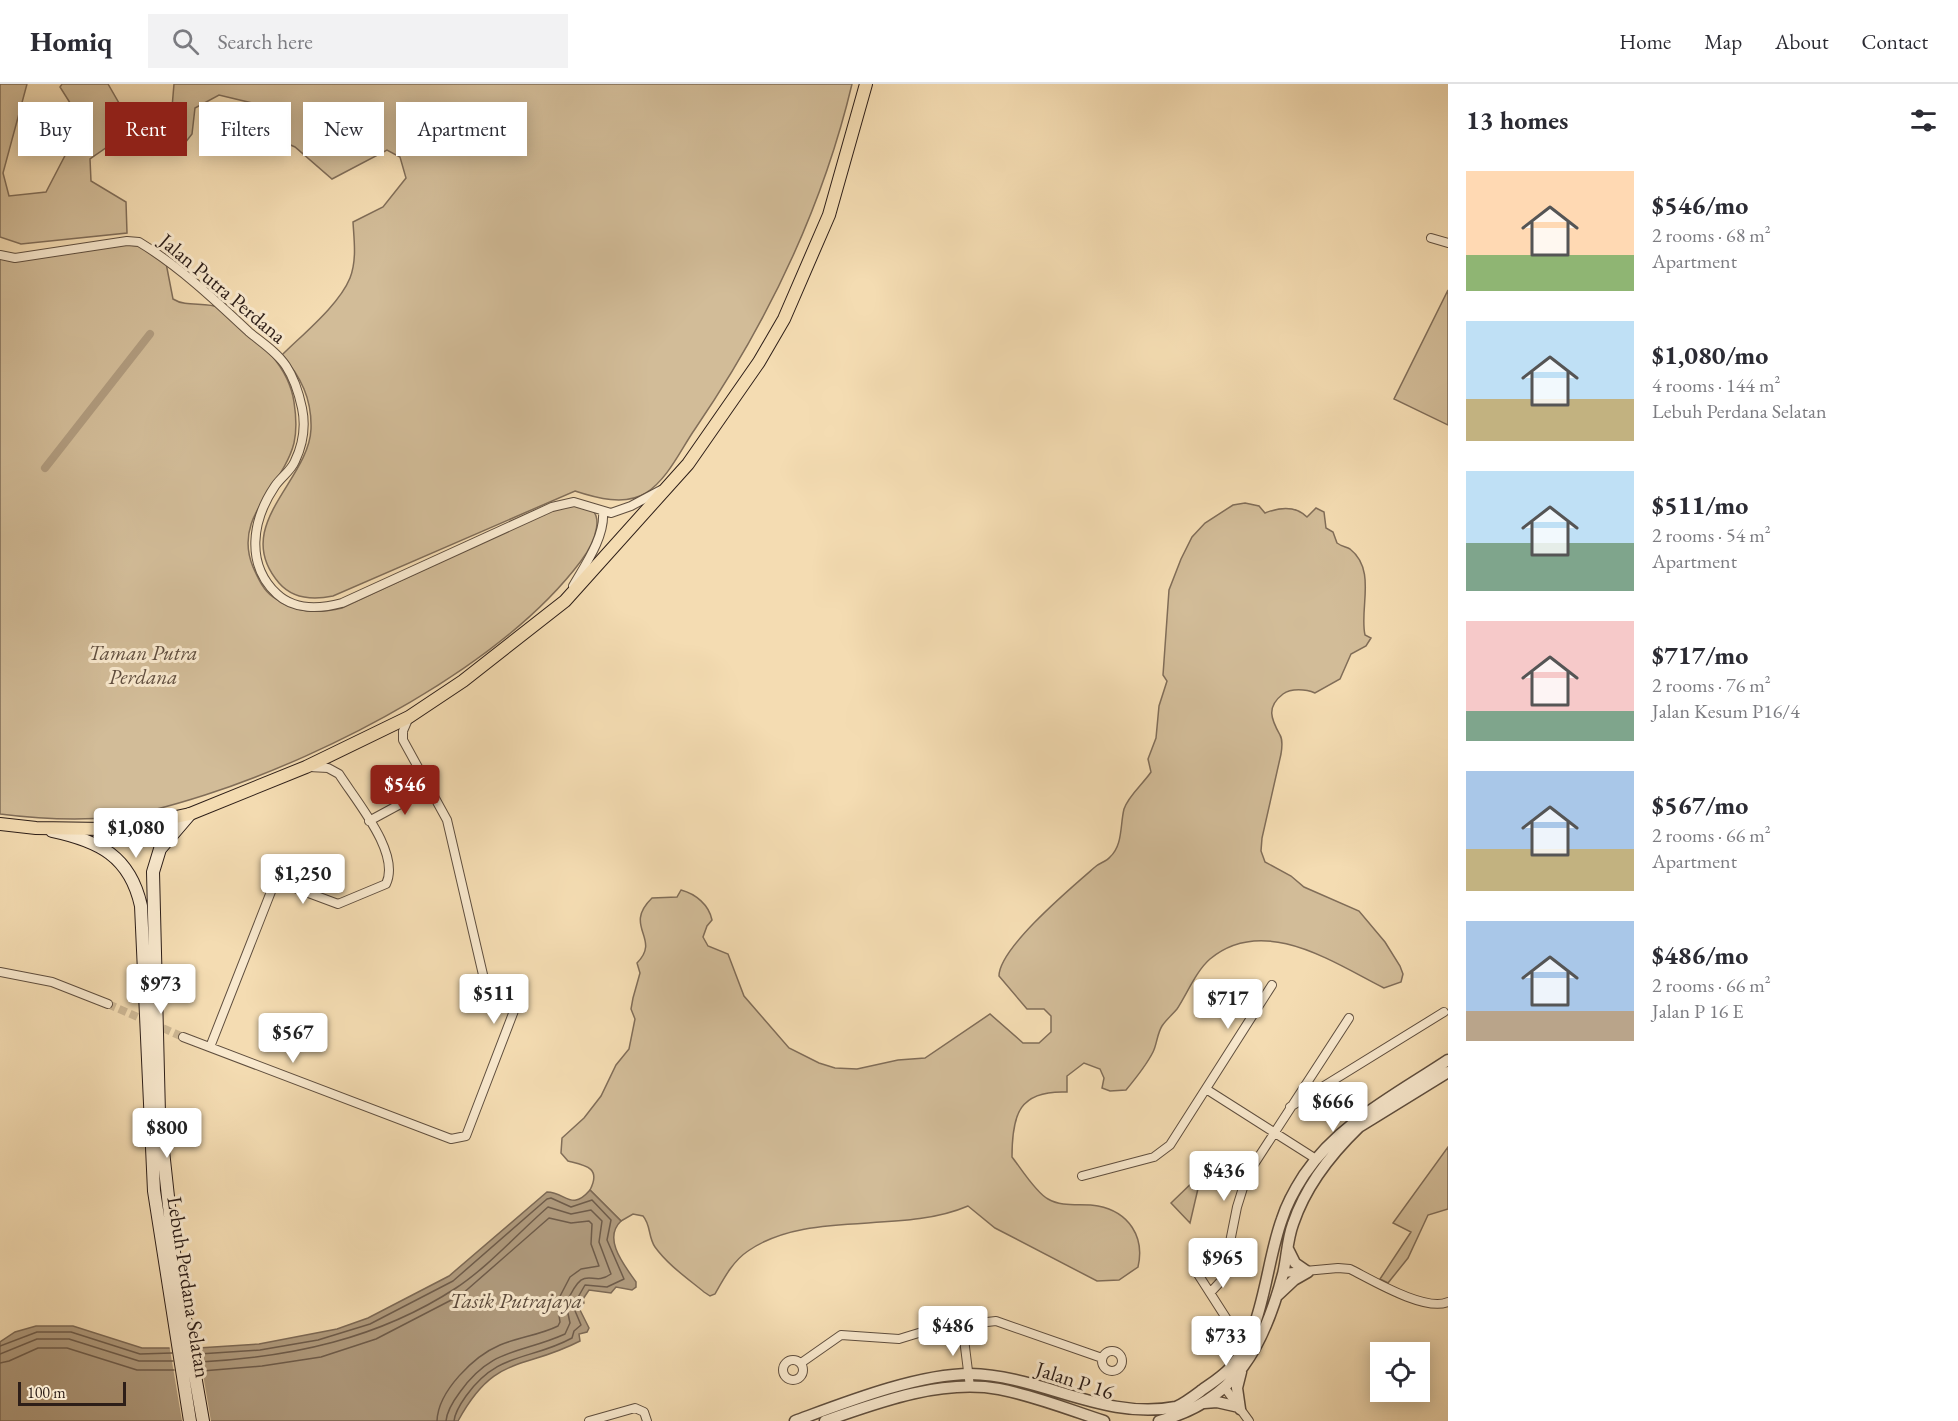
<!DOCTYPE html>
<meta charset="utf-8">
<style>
body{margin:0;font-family:"EB Garamond",serif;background:#f2f2f3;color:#2b2b33;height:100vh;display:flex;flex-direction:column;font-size:22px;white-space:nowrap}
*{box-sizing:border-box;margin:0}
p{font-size:20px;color:#7c7c81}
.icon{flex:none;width:33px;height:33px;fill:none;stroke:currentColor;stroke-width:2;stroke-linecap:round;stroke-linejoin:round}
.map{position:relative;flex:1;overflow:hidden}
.sheet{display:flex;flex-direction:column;background:#fff;width:510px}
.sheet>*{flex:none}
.guide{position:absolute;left:18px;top:18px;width:570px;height:54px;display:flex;gap:12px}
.tools{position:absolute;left:1370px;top:1258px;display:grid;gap:12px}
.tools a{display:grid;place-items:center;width:60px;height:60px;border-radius:0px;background:#fff;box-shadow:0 3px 15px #0003;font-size:30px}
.scale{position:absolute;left:18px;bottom:15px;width:108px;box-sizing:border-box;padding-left:6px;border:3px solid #2d1e18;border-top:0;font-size:16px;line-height:21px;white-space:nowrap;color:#2d1e18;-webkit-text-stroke:4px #f8e8cd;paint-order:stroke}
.price{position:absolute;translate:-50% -51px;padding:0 14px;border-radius:6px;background:#fff;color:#222;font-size:20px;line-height:39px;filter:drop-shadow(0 2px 3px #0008)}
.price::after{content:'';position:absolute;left:50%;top:36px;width:18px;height:14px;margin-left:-9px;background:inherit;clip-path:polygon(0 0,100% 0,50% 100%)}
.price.current{background:#8f2418;color:#fff}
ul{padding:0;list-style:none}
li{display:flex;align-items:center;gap:18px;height:150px;padding:0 18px}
li span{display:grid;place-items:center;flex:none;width:168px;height:120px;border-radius:0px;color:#555}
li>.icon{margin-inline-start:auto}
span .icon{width:72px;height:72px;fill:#fffc;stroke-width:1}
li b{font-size:26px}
h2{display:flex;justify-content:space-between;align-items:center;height:72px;padding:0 18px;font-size:26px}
.chip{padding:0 21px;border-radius:0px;background:#fff;box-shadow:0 3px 15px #0003;font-size:21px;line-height:54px}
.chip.current{background:#8f2418;color:#fff}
header{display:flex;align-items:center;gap:36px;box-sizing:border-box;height:84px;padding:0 30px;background:#fff;border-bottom:2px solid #e1e1e2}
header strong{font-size:28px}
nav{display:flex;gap:33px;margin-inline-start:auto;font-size:21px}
.search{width:420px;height:54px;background:#f2f2f3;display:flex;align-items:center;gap:15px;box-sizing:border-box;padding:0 21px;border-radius:0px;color:#7c7c81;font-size:22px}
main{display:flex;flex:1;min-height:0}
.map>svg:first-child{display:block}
.green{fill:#d2bc98;stroke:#806d58;stroke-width:1.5}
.water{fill:#b09b7e;stroke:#7c6955;stroke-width:1.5}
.pier{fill:#f4dcb2}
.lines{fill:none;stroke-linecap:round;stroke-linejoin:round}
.shore{stroke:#6e5c4b;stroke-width:1.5}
.canal{stroke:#b09b7e;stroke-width:8}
.minor-tunnel{stroke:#ccb693;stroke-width:8;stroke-dasharray:8 4;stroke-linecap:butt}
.minor-casing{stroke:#5f4e3e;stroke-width:10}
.tertiary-casing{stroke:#5f4e3e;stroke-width:13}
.secondary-casing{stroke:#2d1e18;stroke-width:14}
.primary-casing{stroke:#2d1e18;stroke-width:14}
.minor{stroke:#f8e8cd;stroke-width:8}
.tertiary{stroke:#f8e8cd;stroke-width:10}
.secondary{stroke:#f8e8cd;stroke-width:12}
.primary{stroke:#f4dcb2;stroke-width:12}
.labels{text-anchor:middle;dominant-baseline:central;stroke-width:6;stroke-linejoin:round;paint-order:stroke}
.street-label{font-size:21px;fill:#2d1e18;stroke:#f8e8cd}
.park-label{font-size:21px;font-style:italic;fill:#5f4d3e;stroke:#f8e8cd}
.water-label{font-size:22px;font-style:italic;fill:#5b4a3c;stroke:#f8e8cd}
</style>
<header>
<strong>Homiq</strong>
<div class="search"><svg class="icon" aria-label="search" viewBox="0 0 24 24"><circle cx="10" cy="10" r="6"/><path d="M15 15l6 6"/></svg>Search here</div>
<nav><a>Home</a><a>Map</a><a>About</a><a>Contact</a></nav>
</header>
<main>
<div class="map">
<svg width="1448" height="1337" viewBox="0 0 1448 1337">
<rect width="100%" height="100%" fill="#f4dcb2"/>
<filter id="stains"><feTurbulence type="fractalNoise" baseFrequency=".00333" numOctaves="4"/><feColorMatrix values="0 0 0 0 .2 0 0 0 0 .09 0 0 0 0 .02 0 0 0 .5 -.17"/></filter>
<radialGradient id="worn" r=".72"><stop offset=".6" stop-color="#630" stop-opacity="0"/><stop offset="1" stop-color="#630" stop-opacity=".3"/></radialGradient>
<path class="green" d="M0,0H27L3,89L9,112L46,108L71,60L77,30L60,3L62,0H108L131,40L110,61L90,75L91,97L126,118L127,149L21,160L0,153Z
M174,0H852C822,126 768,238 695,345C681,365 668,395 646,409C625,422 596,414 575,407L333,512C314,516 293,515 279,499C230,442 309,397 311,345C312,315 301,293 282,271C303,250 339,221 350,194C357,176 354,156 353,138L383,123L406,94L400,73L387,66L332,95L295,63L266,50L252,19L219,11L195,24L192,50L185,59H169Z
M117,160L141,162L166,179L173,215C187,224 205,217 220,224C250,250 288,276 294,318C296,331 297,346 294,359C283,403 232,432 253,483C258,494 263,506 273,513C295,529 317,530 342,524L554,425C561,424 569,421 576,421C613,422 592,462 581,477C502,582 329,671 205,711C177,720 147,729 117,733C78,737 39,735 0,730V173Z
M1448,206V341L1394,315Z
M1245,419L1259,422L1265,429C1280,423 1295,421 1307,433L1316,424L1324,428L1326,444L1333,448L1337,459C1341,462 1346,463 1350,465C1377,486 1359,525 1365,551L1371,554L1366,562L1351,570L1340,595L1315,609C1306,605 1291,604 1283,610C1266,623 1271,635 1280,651C1283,656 1282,664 1281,670L1262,754L1261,767L1265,778L1291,792L1304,803L1359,827L1385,858L1400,882L1403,890L1401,898L1384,904C1334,879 1264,830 1210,875C1196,887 1187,910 1177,925C1172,931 1166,936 1162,942C1157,950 1157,960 1153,968C1146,982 1136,994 1126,1006L1110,1007L1102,1004L1104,994L1100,985L1084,979L1067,992V1008C1019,1006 1012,1030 1012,1073C1020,1083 1036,1109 1048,1115C1063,1124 1082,1119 1098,1122C1129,1128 1145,1153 1138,1183L1119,1196L1097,1197L995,1144L968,1122C901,1151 808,1125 748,1167C733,1177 724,1194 715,1210L710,1212L704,1208C687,1194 668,1181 655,1163C648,1153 651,1141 643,1132L633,1130L621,1137L590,1106C602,1083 584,1081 568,1077L561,1069L562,1054L584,1034L601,1012L616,981L629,965L635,935L631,925L633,914L640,889L637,879C662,854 622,843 652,814L677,813L681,806C696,810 709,821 712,836L707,842L703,853L708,862L728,870L744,912L789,964L819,979L835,984L857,985L898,976L925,974L990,930L1023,959H1039L1051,948V932L1044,925H1027L999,892C999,864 1072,803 1095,783C1099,779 1106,778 1110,773C1123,761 1120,741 1124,725C1128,712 1143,700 1151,688L1148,675L1156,654L1159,622L1167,597L1163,591L1169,506L1181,475L1192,453L1205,439L1233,421Z
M1448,1063V1125L1428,1131L1408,1174L1388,1199L1380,1195L1411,1148L1393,1139Z
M1197,1094L1200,1096L1190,1139L1171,1119Z"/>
<path class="water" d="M590,1106L621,1137C602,1155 625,1182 636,1198V1203L632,1206L616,1203L611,1209L589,1206L583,1215L584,1219L579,1224L589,1244L587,1248L579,1250L580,1257C522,1287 495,1269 458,1337H0V1258L15,1248L36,1242H73L142,1264H198L259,1260L337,1245L368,1234L449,1192L547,1108C566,1108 571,1128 590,1106Z"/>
<path class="pier" d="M169,1260L198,1261L211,1337H182Z"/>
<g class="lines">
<path class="shore" d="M0,1262L37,1248H71L140,1270L172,1269
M0,1270L37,1255H69L139,1277H173
M199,1270L260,1266L318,1256L370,1240L453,1197L547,1115L551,1114L571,1123L592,1116L611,1136L607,1156L624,1195L607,1203L585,1201L573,1222L581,1241L574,1247L572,1254C530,1277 498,1267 466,1312C461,1319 455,1328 454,1337
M200,1278C291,1273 378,1255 456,1204C488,1183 518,1149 548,1123L571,1130L591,1126L602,1137L599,1158L611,1190C590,1205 586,1175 566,1220L570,1239L565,1250C521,1270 492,1263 460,1308C454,1316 447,1326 446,1337
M0,1279L9,1277L38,1264H67L137,1286H174
M202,1287L262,1282L321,1273L376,1255L461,1211L549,1134L571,1139L589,1137L592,1140L591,1160L599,1182L581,1185L570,1193L557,1218L560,1238L558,1242C540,1251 519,1253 500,1261C474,1272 438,1307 437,1337"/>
<path class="canal" d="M45,384L150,250"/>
<path class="minor-tunnel" d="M108,920L183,953"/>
<g class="minor-casing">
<path id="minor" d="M1431,154L1448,159
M0,171L15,174L127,157L139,158C179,182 215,216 249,248C261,258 277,268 286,282C294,294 299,310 302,324C306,343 303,360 295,377C291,387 281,393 275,402C252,436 245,480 277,510C294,526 320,525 342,519L552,423L574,418L611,429L631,422L661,406
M573,502C585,481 605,453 603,428
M369,737L430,704
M0,888L52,898L108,920
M183,953L451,1055L466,1052L517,919L508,906L484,895L447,736L403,656V647L409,633
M210,963L274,800L279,798L338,820L386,800C401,769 356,717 339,690L328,684L309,683
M1206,1005L1316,1075
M1290,1023L1444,928
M1082,1092L1154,1073L1170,1061L1272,901
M1196,1187L1228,1237
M1283,1189L1338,1184L1350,1185C1372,1196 1425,1228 1448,1218
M1210,1209L1221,1197L1225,1183L1237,1123L1247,1091L1349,934
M962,1239L970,1303
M1102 1277a10 10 0 1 1 20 0a10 10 0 1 1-20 0Z
M783 1286a10 10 0 1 1 20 0a10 10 0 1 1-20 0Z
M801,1279L841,1251L899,1255L935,1244L996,1237L1102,1274
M1225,1304L1249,1337
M589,1337L635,1324L644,1328L647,1337"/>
</g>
<g class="tertiary-casing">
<path id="tertiary" d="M1278,1211L1294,1196L1308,1188L1295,1179L1288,1165
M1204,1319L1217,1318L1239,1323
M1240,1325L1237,1304L1241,1288
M795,1337C844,1319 917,1290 970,1290C1041,1291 1104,1337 1176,1323C1185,1319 1194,1312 1202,1306C1212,1299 1223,1292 1231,1283C1265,1244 1265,1181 1282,1135C1287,1119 1295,1105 1304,1091C1339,1039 1397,1010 1448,976
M825,1337C879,1318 941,1295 999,1305C1035,1312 1070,1326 1104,1337
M1159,1337C1236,1317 1264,1262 1283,1190C1287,1174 1287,1156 1293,1140C1305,1104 1331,1070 1359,1043L1448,988"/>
</g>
<g class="secondary-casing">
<path id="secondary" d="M190,730L160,765L153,788L159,1030L175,1177L203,1337
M52,747C99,757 130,772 141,822L154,1107L190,1337"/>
</g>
<g class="primary-casing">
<path id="primary" d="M0,740L36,744L105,745L129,743L190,730L306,683L409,633L463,597L565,517L688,380L759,278L784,235L829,131L866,0"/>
</g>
<use href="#minor" class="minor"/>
<use href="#tertiary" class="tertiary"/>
<use href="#secondary" class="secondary"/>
<use href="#primary" class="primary"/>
</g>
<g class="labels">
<g class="street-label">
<text transform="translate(223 204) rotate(40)">Jalan Putra Perdana</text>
<text transform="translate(189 1203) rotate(81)">Lebuh Perdana Selatan</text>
<text transform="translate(1075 1296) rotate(18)">Jalan P 16</text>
</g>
<g class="park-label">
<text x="143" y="568">Taman Putra<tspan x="143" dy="24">Perdana</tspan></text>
</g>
<g class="water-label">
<text x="516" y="1216">Tasik Putrajaya</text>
</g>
</g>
<rect width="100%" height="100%" filter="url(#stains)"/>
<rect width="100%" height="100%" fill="url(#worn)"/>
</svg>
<div class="tools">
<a><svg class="icon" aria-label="locate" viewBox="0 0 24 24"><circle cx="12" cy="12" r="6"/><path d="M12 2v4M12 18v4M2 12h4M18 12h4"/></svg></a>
</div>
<div class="scale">100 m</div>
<b class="price current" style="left:405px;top:732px">$546</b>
<b class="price" style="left:136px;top:775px">$1,080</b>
<b class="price" style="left:303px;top:821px">$1,250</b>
<b class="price" style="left:161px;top:931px">$973</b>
<b class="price" style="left:494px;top:941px">$511</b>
<b class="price" style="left:1228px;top:946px">$717</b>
<b class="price" style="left:293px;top:980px">$567</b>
<b class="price" style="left:1333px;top:1049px">$666</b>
<b class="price" style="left:167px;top:1075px">$800</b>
<b class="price" style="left:1224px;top:1118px">$436</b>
<b class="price" style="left:1223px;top:1205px">$965</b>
<b class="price" style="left:953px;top:1273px">$486</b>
<b class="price" style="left:1226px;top:1283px">$733</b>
<div class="guide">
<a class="chip">Buy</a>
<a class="chip current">Rent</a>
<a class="chip">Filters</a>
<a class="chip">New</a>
<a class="chip">Apartment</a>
</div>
</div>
<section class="sheet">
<h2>13 homes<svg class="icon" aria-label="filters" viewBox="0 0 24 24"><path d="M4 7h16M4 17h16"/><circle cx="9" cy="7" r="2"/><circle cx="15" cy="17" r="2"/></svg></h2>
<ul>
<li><span style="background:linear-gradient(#ffd9b3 70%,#8fb573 0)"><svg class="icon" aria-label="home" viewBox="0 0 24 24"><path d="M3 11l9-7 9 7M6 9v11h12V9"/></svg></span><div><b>$546/mo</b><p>2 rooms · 68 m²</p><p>Apartment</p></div></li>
<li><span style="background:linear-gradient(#bfe0f5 65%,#c2b280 0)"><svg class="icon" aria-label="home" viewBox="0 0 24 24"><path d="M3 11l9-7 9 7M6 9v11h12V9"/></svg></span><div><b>$1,080/mo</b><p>4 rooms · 144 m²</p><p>Lebuh Perdana Selatan</p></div></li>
<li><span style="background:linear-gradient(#bfe0f5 60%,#7fa58c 0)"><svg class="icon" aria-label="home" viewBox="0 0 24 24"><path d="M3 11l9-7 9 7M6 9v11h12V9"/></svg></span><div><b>$511/mo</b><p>2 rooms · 54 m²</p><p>Apartment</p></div></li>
<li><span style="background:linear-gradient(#f6c9c9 75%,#7fa58c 0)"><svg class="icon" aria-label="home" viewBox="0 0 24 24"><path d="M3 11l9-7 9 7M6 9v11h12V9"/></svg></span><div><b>$717/mo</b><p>2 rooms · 76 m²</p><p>Jalan Kesum P16/4</p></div></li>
<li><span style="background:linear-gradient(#a9c7e8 65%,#c2b280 0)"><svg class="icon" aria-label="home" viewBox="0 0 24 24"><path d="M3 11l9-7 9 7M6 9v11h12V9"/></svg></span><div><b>$567/mo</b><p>2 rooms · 66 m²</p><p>Apartment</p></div></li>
<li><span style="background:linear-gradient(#a9c7e8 75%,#b9a48a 0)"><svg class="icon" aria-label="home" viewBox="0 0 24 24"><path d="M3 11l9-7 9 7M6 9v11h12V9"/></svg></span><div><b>$486/mo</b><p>2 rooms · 66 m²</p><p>Jalan P 16 E</p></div></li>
</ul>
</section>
</main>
